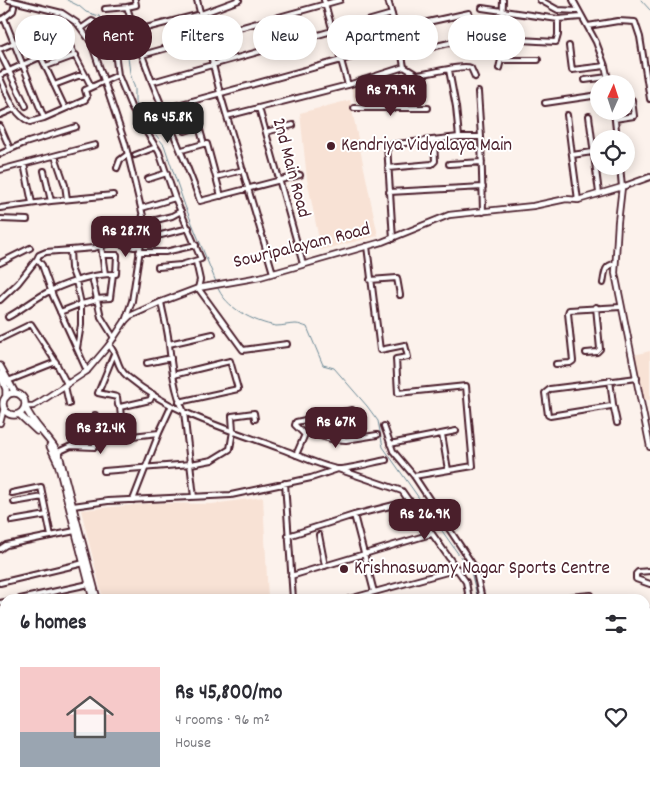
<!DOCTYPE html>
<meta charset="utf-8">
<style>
body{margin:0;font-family:Dekko,sans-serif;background:#f7f7f7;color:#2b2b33;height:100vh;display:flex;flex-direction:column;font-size:19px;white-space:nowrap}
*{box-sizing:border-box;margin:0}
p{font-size:16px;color:#7c7c81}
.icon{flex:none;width:28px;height:28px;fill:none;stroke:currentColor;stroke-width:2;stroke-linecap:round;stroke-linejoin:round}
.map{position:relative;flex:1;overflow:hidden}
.side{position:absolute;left:0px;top:594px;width:650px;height:196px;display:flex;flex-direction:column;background:#fff;border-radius:15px 15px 0 0;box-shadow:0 2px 12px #0003}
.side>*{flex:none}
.top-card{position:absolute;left:15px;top:15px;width:620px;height:45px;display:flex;gap:10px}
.needle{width:32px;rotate:3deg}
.controls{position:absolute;left:590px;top:75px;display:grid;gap:10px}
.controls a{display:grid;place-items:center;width:45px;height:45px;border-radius:50%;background:#fff;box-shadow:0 2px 12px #0003;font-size:25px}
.price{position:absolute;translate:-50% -42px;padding:0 11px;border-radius:10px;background:#4a1f2b;color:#fff;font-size:16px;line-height:32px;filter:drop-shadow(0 1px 2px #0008)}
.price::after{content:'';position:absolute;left:50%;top:30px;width:15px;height:11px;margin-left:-8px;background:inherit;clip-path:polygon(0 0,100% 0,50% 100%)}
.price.on{background:#222;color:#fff}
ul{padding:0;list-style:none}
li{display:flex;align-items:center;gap:15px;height:125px;padding:0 20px}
li span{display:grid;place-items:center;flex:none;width:140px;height:100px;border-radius:0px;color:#555}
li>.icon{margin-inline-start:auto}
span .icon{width:60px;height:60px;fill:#fffc;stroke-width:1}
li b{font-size:21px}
h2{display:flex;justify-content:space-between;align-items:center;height:60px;padding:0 20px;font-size:21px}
.pill{padding:0 18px;border-radius:22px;background:#fff;box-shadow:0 2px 12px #0003;font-size:18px;line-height:45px}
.pill.on{background:#4a1f2b;color:#fff}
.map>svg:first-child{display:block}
.built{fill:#f8e2d5}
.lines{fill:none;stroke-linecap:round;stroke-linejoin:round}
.stream{stroke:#6b8996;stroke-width:1}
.minor-casing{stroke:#4a1f2b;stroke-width:8}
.tertiary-casing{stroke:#4a1f2b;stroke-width:8}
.primary-casing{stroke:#4a1f2b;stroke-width:9}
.minor{stroke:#fff;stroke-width:4}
.tertiary{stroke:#fff;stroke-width:4.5}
.primary{stroke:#fff;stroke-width:5.5}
.poi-dot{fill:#4a1f2b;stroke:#fff;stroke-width:2}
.labels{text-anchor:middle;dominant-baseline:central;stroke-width:4;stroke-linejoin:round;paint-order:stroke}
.poi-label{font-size:19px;fill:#4a1f2b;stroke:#fff;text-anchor:start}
.street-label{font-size:19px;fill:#4a1f2b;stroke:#fff}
</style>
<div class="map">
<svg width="650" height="789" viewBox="0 0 650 789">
<rect width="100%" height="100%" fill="#fcf2ec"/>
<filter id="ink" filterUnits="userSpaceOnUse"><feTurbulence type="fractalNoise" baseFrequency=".02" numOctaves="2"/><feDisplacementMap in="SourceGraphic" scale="10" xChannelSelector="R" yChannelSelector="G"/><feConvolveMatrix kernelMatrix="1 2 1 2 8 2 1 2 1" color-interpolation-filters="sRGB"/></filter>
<g filter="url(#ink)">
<path class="built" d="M378,80L381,95L355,101L351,88Z
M350,100L378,236L321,250L307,179L300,113Z
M650,351V400H644L634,355Z
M263,497L268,599H103L81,510L155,503L212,504Z
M650,619V745H645V623Z
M536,785H617L629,789H535Z"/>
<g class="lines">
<path class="stream" d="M67,0L79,6L86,12L99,16L123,45L128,57L130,73L135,89V102L147,124L164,145L185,206L216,282
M641,0L650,10
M217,286C225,308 254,322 276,326C283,326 289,324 296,324C299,324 304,326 307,327L323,365L334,368L367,406L378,421L383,447L471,572L478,599
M633,785L644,789"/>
<g class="minor-casing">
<path id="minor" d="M9,0L62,13L77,23L91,42L125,143L143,216L142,237L132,301L125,321
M135,0L136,5L127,7L142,55L340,0
M197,0L220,93L273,273
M324,0L348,85
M540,0L558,10L578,11
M573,0L596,42L605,66L609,84
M482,8L558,19L581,17
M105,9L127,7
M4,18L13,11L14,7
M0,20L4,18L44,118L30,122C13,114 8,95 0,78
M588,26L618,21L635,22L640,37L650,99
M82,28L92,21L97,24L115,52L118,75L132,109L159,152L175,198L201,259L181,265L158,267
M396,29L469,13L475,37L402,54
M134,31L201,14L239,0
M501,39L556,42L558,35V19
M569,46L572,70L605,66
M0,49L51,27
M0,53L26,106
M142,55L152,82L392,14
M41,57L65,108
M501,60H538
M46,66L76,55
M404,67L417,75C429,74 463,64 471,68L475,77
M499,68L501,60L503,0
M449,70L456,107L459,137H481L478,92
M0,75L69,44L91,86
M585,80L608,77
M152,82C168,122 186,161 200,201L300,175
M54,85L78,76H86
M545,103L599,95
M259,108L303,264
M354,108H428
M163,109L400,44
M614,111L617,139
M0,115L14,109
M567,115L572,155
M227,116L348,85L404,67L400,44L388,0
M589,116L599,193
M44,118L85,100L87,97L85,90L118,75
M615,119L634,116L632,100
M0,126L10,149
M200,130L204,144
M185,131L198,127L191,101
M266,132L293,125
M481,137L483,212
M182,150L203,144H207L221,196
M0,154L22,144L76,127
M135,155L156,147
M55,156L65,185L67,199
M24,164L32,203
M449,164L482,162
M620,166L622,187
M117,168L120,160L128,154
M388,168L432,164L435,161L434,141
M0,170L95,145
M44,171L51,201
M216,177L243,170
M148,179L167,173
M389,192L483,187
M578,200L572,155L599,151
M0,208L51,201L113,195
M142,208L175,198
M0,219L27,220
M156,220L172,216L181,211
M142,237L161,235L189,228
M393,239L387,145L459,137
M101,246L105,274
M367,246L380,350L405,345L408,357L396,359L398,393L466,386L473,466L414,476
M70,250L71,268L76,281L81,304V325L77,348
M139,252H165L196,245
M102,255H117L116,274H113
M37,259L39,255L46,252L94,248L113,242L134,247L140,246
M196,262L200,280L198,288L243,350L287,344
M0,263L30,248
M92,277L101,317L114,338
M370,280L397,278L400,295
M603,283C605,273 604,265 615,264
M0,300L18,283L37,259L42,265L53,296L87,371
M161,302C163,313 166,324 168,336C171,361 173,388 184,412L194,497
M60,312L78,305L97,300
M8,317C23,309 36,297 52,290C70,282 93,274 113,274L110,298L96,299
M0,339L31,324L54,359L67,384
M169,344L213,334
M109,345C119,356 115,366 128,377C171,413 227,429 279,448C295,454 321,466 337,469C346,470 375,462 386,460
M586,353L597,352L600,349L596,307
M114,354L98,393L117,397L118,405L120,407
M147,363L171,358
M556,364L570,363L573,361L568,313L569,310L621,307
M173,375L230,361L238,389L179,402
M610,380L613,404L611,406L550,416L548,415L545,393L550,389L637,378
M8,381L56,362
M65,386L69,404
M153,394L150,400L120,407L123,437L159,433
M613,404L617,423
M384,426L393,451L414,476L475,568L482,599
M304,434L295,425L296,422L352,410
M442,434L448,470
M390,444L456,431
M58,452L71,446L95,447V415
M296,455L306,432L331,439L346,440L377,435
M104,471L191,464L212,460L230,449L233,431L232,416L254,413L255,419
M285,483L293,599
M12,493L41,487L51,536
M133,500L159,433L171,407
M14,502L43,497
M73,506L108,501L231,495L311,478L338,469L402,491L466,582L469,599
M354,515L374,592
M12,521L47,515
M319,535L325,566
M288,536L354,515L410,501
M0,549L6,545L75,531
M650,571L638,572L636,574V579L650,584
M291,576L431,534
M0,583L84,563
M20,599L89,584
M349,599L458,569
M567,599L568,597L591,595
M0,603L5,602
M0,618H5
M0,624L5,648
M0,656L5,655
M645,682H650
M0,692L5,691
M645,740H650
M15,785V789
M109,785V789
M222,785V789
M246,785V789
M343,785V789
M379,785V789
M212,789V785
M284,789V785
M508,789L509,785"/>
</g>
<g class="tertiary-casing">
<path id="tertiary" d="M622,187L618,222L615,273L650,447
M25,406H33L40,402L87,371L109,345L125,321L130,316L161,302L198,288L260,277L382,242L449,215L533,206L566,199L578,200L622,187L650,177
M0,423L4,408
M645,616L650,611
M446,789L447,785"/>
</g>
<g class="primary-casing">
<path id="primary" d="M0,366L15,393
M0,374L6,389V397
M3 404a11 11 0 1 1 22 0a11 11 0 1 1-22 0Z
M25,406C32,425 50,437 59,455L97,599
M19,414L37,431
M50,446L58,463L93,599
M136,785L137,789
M141,785L142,789"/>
</g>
<use href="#minor" class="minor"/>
<use href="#tertiary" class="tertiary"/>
<use href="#primary" class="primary"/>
</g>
</g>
<g class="poi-dot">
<circle cx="331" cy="146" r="5"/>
<circle cx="344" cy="569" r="5"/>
</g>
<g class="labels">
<g class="poi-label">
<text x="341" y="146">Kendriya Vidyalaya Main</text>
<text x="354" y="569">Krishnaswamy Nagar Sports Centre</text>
</g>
<g class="street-label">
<text transform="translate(290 168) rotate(75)">2nd Main Road</text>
<text transform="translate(302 247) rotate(-14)">Sowripalayam Road</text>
</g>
</g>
</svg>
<div class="controls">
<a><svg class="needle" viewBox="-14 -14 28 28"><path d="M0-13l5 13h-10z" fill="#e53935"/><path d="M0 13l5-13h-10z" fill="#7c7c81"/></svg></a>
<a><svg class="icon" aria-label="locate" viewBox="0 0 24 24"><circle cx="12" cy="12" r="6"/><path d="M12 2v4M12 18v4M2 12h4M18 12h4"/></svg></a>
</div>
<b class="price" style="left:391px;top:117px">Rs 79.9K</b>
<b class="price on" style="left:168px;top:144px">Rs 45.8K</b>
<b class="price" style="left:126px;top:258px">Rs 28.7K</b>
<b class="price" style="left:336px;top:449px">Rs 67K</b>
<b class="price" style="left:101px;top:455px">Rs 32.4K</b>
<b class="price" style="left:425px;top:541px">Rs 26.9K</b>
<div class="top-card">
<a class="pill">Buy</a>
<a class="pill on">Rent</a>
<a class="pill">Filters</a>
<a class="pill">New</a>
<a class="pill">Apartment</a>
<a class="pill">House</a>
</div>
<section class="side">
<h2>6 homes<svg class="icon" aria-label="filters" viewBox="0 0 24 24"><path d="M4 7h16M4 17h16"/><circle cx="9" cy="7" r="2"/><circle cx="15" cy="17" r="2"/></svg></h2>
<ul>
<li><span style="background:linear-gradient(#f6c9c9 65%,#9aa5b1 0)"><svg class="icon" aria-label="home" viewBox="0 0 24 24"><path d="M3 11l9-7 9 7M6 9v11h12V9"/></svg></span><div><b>Rs 45,800/mo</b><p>4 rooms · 96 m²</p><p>House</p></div><svg class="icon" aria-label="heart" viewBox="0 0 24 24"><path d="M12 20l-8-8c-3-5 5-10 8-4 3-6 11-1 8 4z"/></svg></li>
</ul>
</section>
</div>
